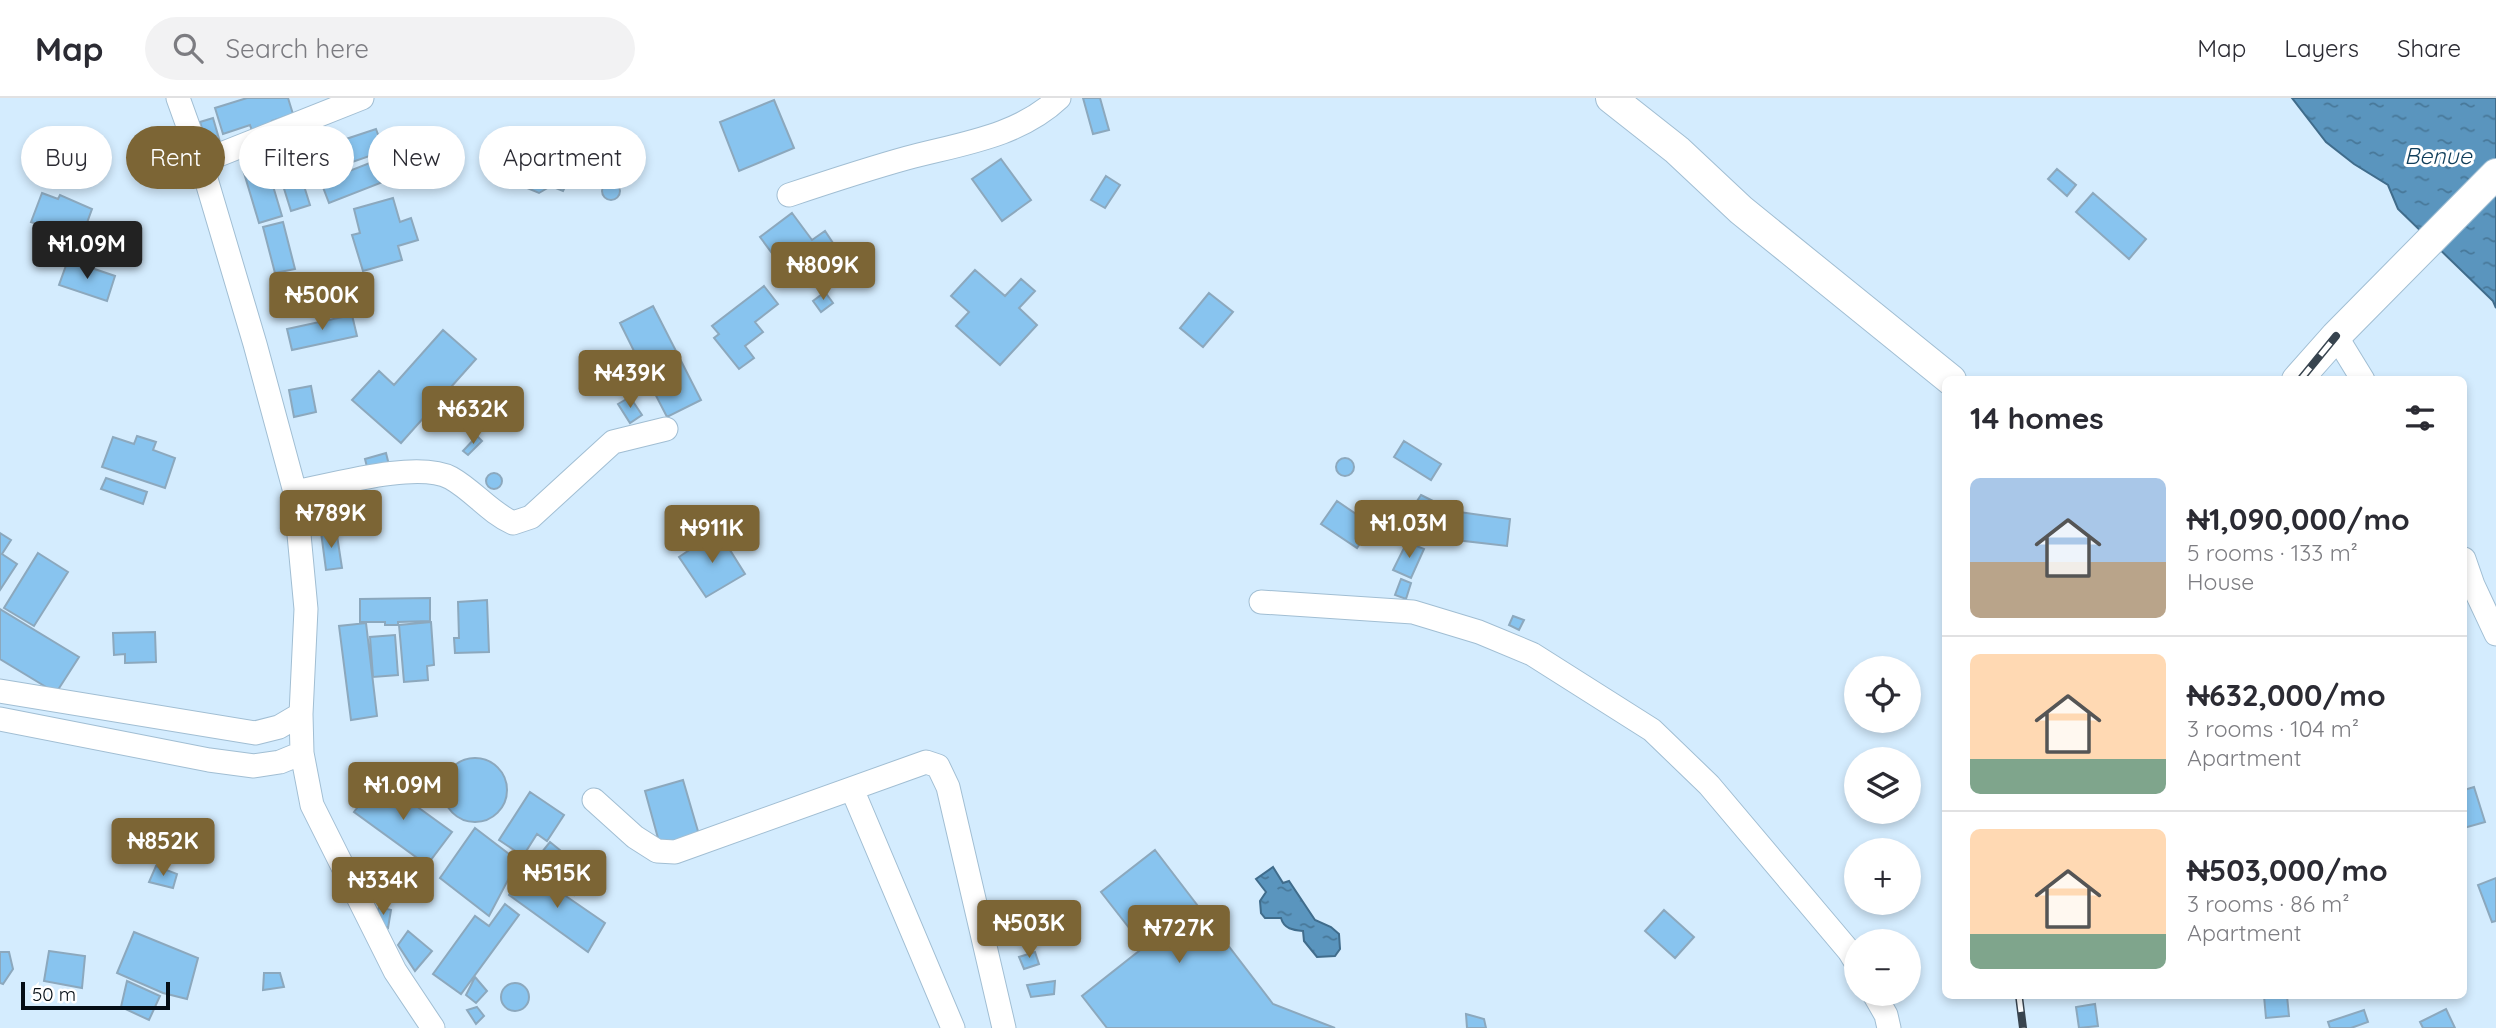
<!DOCTYPE html>
<meta charset="utf-8">
<style>
body{margin:0;font-family:Quicksand,sans-serif;background:#f2f2f3;color:#2b2b33;height:100vh;display:flex;flex-direction:column;font-size:26px;white-space:nowrap}
*{box-sizing:border-box;margin:0}
p{font-size:23px;color:#7c7c81}
.icon{flex:none;width:38px;height:38px;fill:none;stroke:currentColor;stroke-width:2;stroke-linecap:round;stroke-linejoin:round}
.map{position:relative;flex:1;overflow:hidden}
.drawer{position:absolute;left:1942px;top:278px;width:525px;height:623px;display:flex;flex-direction:column;background:#fff;border-radius:10px;box-shadow:0 4px 10px #0003}
.drawer>*{flex:none}
.top-card{position:absolute;left:21px;top:28px;width:665px;height:63px;display:flex;gap:14px}
.controls{position:absolute;left:1844px;top:558px;display:grid;gap:14px}
.controls a{display:grid;place-items:center;width:77px;height:77px;border-radius:50%;background:#fff;box-shadow:0 4px 10px #0003;font-size:35px}
.scale{position:absolute;left:21px;bottom:18px;width:149px;box-sizing:border-box;padding-left:7px;border:4px solid #040d15;border-top:0;font-size:19px;line-height:24px;white-space:nowrap;color:#040d15;-webkit-text-stroke:5px #fff;paint-order:stroke}
.price{position:absolute;translate:-50% -60px;padding:0 16px;border-radius:7px;background:#7c6535;color:#fff;font-size:23px;line-height:46px;filter:drop-shadow(0 2px 4px #0008)}
.price::after{content:'';position:absolute;left:50%;top:42px;width:21px;height:16px;margin-left:-10px;background:inherit;clip-path:polygon(0 0,100% 0,50% 100%)}
.price.active{background:#222;color:#fff}
ul{padding:0;list-style:none}
li{display:flex;align-items:center;gap:21px;height:175px;padding:0 28px}
li+li{border-top:2px solid #e1e1e2}
li span{display:grid;place-items:center;flex:none;width:196px;height:140px;border-radius:10px;color:#555}
li>.icon{margin-inline-start:auto}
span .icon{width:84px;height:84px;fill:#fffc;stroke-width:1}
li b{font-size:30px}
h2{display:flex;justify-content:space-between;align-items:center;height:84px;padding:0 28px;font-size:30px}
.tag{padding:0 24px;border-radius:32px;background:#fff;box-shadow:0 4px 10px #0003;font-size:24px;line-height:63px}
.tag.active{background:#7c6535;color:#fff}
header{display:flex;align-items:center;gap:42px;box-sizing:border-box;height:98px;padding:0 35px;background:#fff;border-bottom:2px solid #e1e1e2}
header strong{font-size:33px}
nav{display:flex;gap:38px;margin-inline-start:auto;font-size:24px}
.search{width:490px;height:63px;background:#f2f2f3;display:flex;align-items:center;gap:18px;box-sizing:border-box;padding:0 24px;border-radius:38px;color:#7c7c81;font-size:26px}
.map>svg:first-child{display:block}
.water{fill:url(#water-ripples);stroke:#406c8b;stroke-width:2}
.building{fill:#88c4ef;stroke:#8ca8bd;stroke-width:2}
.lines{fill:none;stroke-linecap:round;stroke-linejoin:round}
.minor-casing{stroke:#a1bed3;stroke-width:25}
.major-casing{stroke:#a1bed3;stroke-width:32}
.minor{stroke:#fff;stroke-width:23}
.major{stroke:#fff;stroke-width:30}
.rail-casing{stroke:#38444f;stroke-width:8}
.rail{stroke:#fff;stroke-width:5;stroke-dasharray:16;stroke-linecap:butt}
.labels{text-anchor:middle;dominant-baseline:central;stroke-width:6;stroke-linejoin:round;paint-order:stroke}
.water-label{font-size:23px;font-style:italic;fill:#103f5c;stroke:#fff}
</style>
<header>
<strong>Map</strong>
<div class="search"><svg class="icon" aria-label="search" viewBox="0 0 24 24"><circle cx="10" cy="10" r="6"/><path d="M15 15l6 6"/></svg>Search here</div>
<nav><a>Map</a><a>Layers</a><a>Share</a></nav>
</header>
<div class="map">
<svg width="2496" height="930" viewBox="0 0 2496 930">
<defs>
<pattern id="water-ripples" width="26" height="14" patternUnits="userSpaceOnUse" patternTransform="scale(1.75)"><rect width="26" height="14" fill="#5a95be"/><path d="M2 4q2-2 4 0t4 0M15 11q2-2 4 0t4 0" fill="none" stroke="#487899"/></pattern>
</defs>
<rect width="100%" height="100%" fill="#d4ecfe"/>
<path class="water" d="M2292,0H2496V210L2493,203L2398,111L2388,87L2354,66L2326,44Z
M1273,769L1283,785L1289,783L1315,822L1331,829L1339,836L1340,851L1335,858L1317,859L1304,843L1303,833C1293,832 1284,831 1281,820H1265L1261,815L1260,803L1266,794L1256,781Z"/>
<path class="building" d="M247,0H288L293,16L272,23L275,33L254,39L250,27L223,36L215,10Z
M1083,0H1100L1109,32L1093,36Z
M774,2L794,50L739,73L720,24Z
M213,20L220,44L207,47L200,24Z
M376,31L384,53L318,76L310,53Z
M289,40L310,107L291,113L270,46Z
M264,58L282,118L259,125L241,65Z
M385,59L393,80L329,105L321,84Z
M1001,61L1031,102L1002,123L972,81Z
M539,63L545,64L554,74L569,81L563,93L551,88L539,95L527,90L524,85V73L527,67Z
M2057,71L2076,87L2067,98L2048,81Z
M1106,78L1120,87L1105,110L1091,102Z
M602 93a9 9 0 1 1 18 0a9 9 0 1 1-18 0Z
M42,95L58,101L60,97L92,111L81,141L63,135L61,140L48,135L50,130L31,124Z
M2093,95L2146,141L2129,161L2076,114Z
M393,100L400,124L411,120L418,142L398,148L402,162L363,173L352,137L360,135L354,111Z
M792,115L812,142L825,133L835,148L791,181L760,139Z
M283,124L295,171L275,175L263,129Z
M43,147L59,149L57,160L41,158Z
M68,162L115,178L107,203L59,187Z
M975,172L1005,198L1021,181L1035,193L1019,210L1037,227L1000,267L956,228L969,214L951,198Z
M764,188L778,206L755,224L763,234L745,248L754,260L739,271L714,240L719,236L712,228Z
M825,194L833,205L821,214L813,203Z
M1209,195L1233,214L1203,249L1180,230Z
M653,208L701,302L667,319L650,286L642,289L632,269L640,265L620,225Z
M352,217L357,238L292,252L287,231Z
M443,232L476,261L401,345L352,302L379,273L394,287Z
M311,288L316,314L294,319L289,292Z
M630,299L642,317L630,325L618,306Z
M137,338L156,344L153,352L175,360L165,390L102,369L113,339L134,346Z
M477,338L482,343L468,357L463,353Z
M1404,343L1441,366L1431,382L1394,359Z
M386,355L390,371L369,377L365,361Z
M1336 369a9 9 0 1 1 18 0a9 9 0 1 1-18 0Z
M486 383a8 8 0 1 1 16 0a8 8 0 1 1-16 0Z
M106,380L147,394L143,406L101,391Z
M1421,397L1439,406L1424,434L1407,425L1413,414L1411,412Z
M1337,403L1372,427L1357,450L1321,426Z
M1459,414L1510,421L1507,448L1456,442Z
M336,431L342,470L326,472L321,434Z
M718,433L745,476L706,499L679,459Z
M0,435L11,442L2,456L17,466L0,492Z
M1407,444L1424,451L1411,480L1393,472Z
M38,455L68,474L34,528L4,510Z
M1401,481L1411,485L1406,501L1395,497Z
M430,500V523L398,524V527H385V524H360V501Z
M487,502L489,554L455,555L454,540H459L458,504Z
M0,511L79,559L56,595L0,561Z
M1513,518L1524,522L1519,532L1509,527Z
M431,524L434,567L427,568L428,582L404,584L399,527Z
M366,525L377,618L351,622L339,528Z
M155,534L156,564L125,565V556L114,557L113,535Z
M395,537L398,577L373,579L370,539Z
M443 692a32 32 0 1 1 64 0a32 32 0 1 1-64 0Z
M379,681L452,734L427,767L354,714Z
M683,682L700,740L661,751L645,693Z
M2474,689L2485,724L2464,730V692Z
M530,694L564,717L547,743L537,736L523,758L499,742Z
M475,730L518,763L489,818L440,780Z
M550,744L588,775L574,797L533,765Z
M1155,752L1273,906L1335,930H1107L1082,898L1144,849L1101,794Z
M156,768L177,776L173,790L149,784Z
M525,770L605,825L588,854L509,797Z
M2496,780V823L2492,824L2478,787Z
M505,806L519,817L461,896L433,876L475,818L489,828Z
M379,809L391,812L388,830L374,823Z
M1664,812L1694,839L1675,860L1645,833Z
M408,833L432,853L415,873L398,847Z
M134,834L198,860L187,901L163,895L117,875Z
M49,853L85,858L82,890L44,883Z
M0,854H9L13,871L3,886L0,885Z
M1035,854L1039,866L1024,871L1019,859Z
M264,875H280L284,889L263,892Z
M475,879L487,893L476,905L466,897Z
M127,883L160,898L149,922L121,909Z
M1055,883L1054,896L1031,899L1027,887Z
M501 899a14 14 0 1 1 28 0a14 14 0 1 1-28 0Z
M2264,898H2287L2289,918L2266,920Z
M2095,906L2098,928L2079,930L2076,909Z
M477,909L484,918L476,926L467,912Z
M2446,911L2455,930H2423L2420,924Z
M2364,912L2368,924L2351,930H2330L2328,924Z
M1466,916L1484,921L1486,930H1467Z"/>
<g class="lines">
<g class="minor-casing">
<path id="minor" d="M178,0L201,64L255,246L295,394L306,511L301,616L302,655L312,707L395,873L433,930
M201,64L362,0
M789,97C828,84 867,71 907,60C959,46 1018,39 1059,0
M2336,238L2363,282
M295,394C332,387 418,362 451,380C474,393 489,414 513,425L531,419L613,344L666,331
M2464,461L2473,487L2496,536
M1261,504L1413,514L1479,534L1532,556L1652,632L1709,687L1849,853L1857,866
M0,593L255,635L279,629L301,616
M0,621L209,662L254,668L280,664L302,655
M852,691L953,930
M594,702L635,739L657,753L675,754L926,664L938,668L948,689L1004,930
M1874,896L1886,917L1889,930"/>
</g>
<g class="major-casing">
<path id="major" d="M1611,0L1677,52L1741,112L1951,282
M2297,282L2336,238L2496,76"/>
</g>
<use href="#minor" class="minor"/>
<use href="#major" class="major"/>
<g class="rail-casing">
<path id="rail" d="M2300,282L2336,238
M2019,898L2023,930"/>
</g>
<use href="#rail" class="rail"/>
</g>
<g class="labels">
<g class="water-label">
<text x="2438" y="57">Benue</text>
</g>
</g>
</svg>
<div class="controls">
<a><svg class="icon" aria-label="locate" viewBox="0 0 24 24"><circle cx="12" cy="12" r="6"/><path d="M12 2v4M12 18v4M2 12h4M18 12h4"/></svg></a>
<a><svg class="icon" aria-label="layers" viewBox="0 0 24 24"><path d="M12 4l9 5-9 5-9-5zM3 14l9 5 9-5"/></svg></a>
<a>+</a>
<a>−</a>
</div>
<div class="scale">50 m</div>
<b class="price active" style="left:87px;top:183px">₦1.09M</b>
<b class="price" style="left:823px;top:204px">₦809K</b>
<b class="price" style="left:322px;top:234px">₦500K</b>
<b class="price" style="left:630px;top:312px">₦439K</b>
<b class="price" style="left:473px;top:348px">₦632K</b>
<b class="price" style="left:331px;top:452px">₦789K</b>
<b class="price" style="left:1409px;top:462px">₦1.03M</b>
<b class="price" style="left:712px;top:467px">₦911K</b>
<b class="price" style="left:403px;top:724px">₦1.09M</b>
<b class="price" style="left:163px;top:780px">₦852K</b>
<b class="price" style="left:557px;top:812px">₦515K</b>
<b class="price" style="left:383px;top:819px">₦334K</b>
<b class="price" style="left:1029px;top:862px">₦503K</b>
<b class="price" style="left:1179px;top:867px">₦727K</b>
<div class="top-card">
<a class="tag">Buy</a>
<a class="tag active">Rent</a>
<a class="tag">Filters</a>
<a class="tag">New</a>
<a class="tag">Apartment</a>
</div>
<section class="drawer">
<h2>14 homes<svg class="icon" aria-label="filters" viewBox="0 0 24 24"><path d="M4 7h16M4 17h16"/><circle cx="9" cy="7" r="2"/><circle cx="15" cy="17" r="2"/></svg></h2>
<ul>
<li><span style="background:linear-gradient(#a9c7e8 60%,#b9a48a 0)"><svg class="icon" aria-label="home" viewBox="0 0 24 24"><path d="M3 11l9-7 9 7M6 9v11h12V9"/></svg></span><div><b>₦1,090,000/mo</b><p>5 rooms · 133 m²</p><p>House</p></div></li>
<li><span style="background:linear-gradient(#ffd9b3 75%,#7fa58c 0)"><svg class="icon" aria-label="home" viewBox="0 0 24 24"><path d="M3 11l9-7 9 7M6 9v11h12V9"/></svg></span><div><b>₦632,000/mo</b><p>3 rooms · 104 m²</p><p>Apartment</p></div></li>
<li><span style="background:linear-gradient(#ffd9b3 75%,#7fa58c 0)"><svg class="icon" aria-label="home" viewBox="0 0 24 24"><path d="M3 11l9-7 9 7M6 9v11h12V9"/></svg></span><div><b>₦503,000/mo</b><p>3 rooms · 86 m²</p><p>Apartment</p></div></li>
</ul>
</section>
</div>
